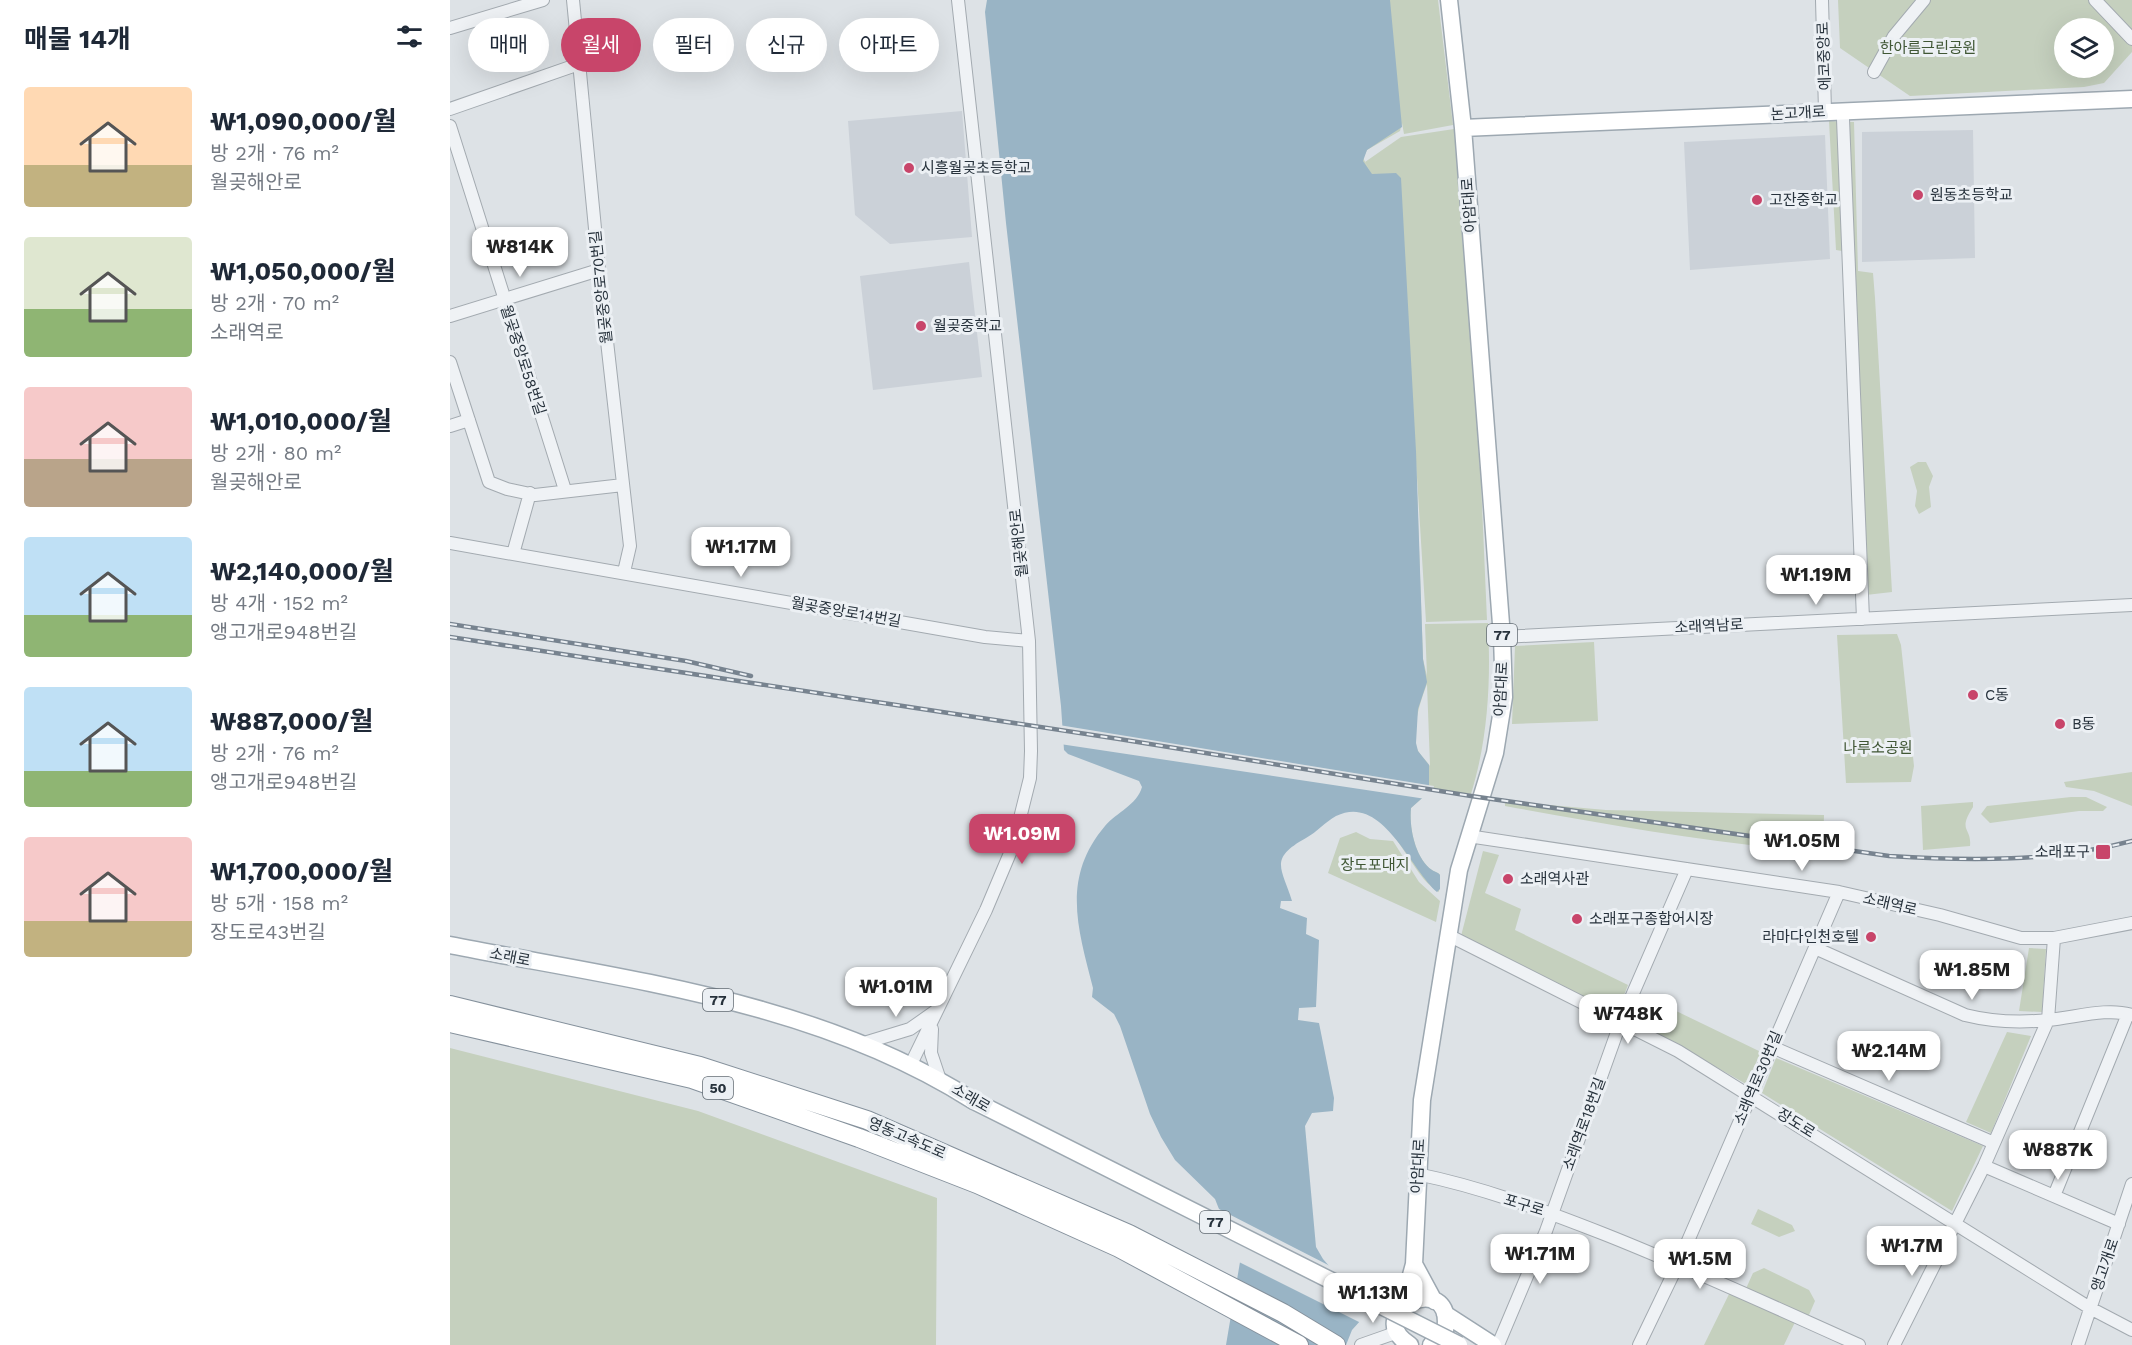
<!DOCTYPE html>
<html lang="ko">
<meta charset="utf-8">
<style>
body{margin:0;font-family:"Work Sans","Noto Sans KR",sans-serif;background:#f2f2f3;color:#1f2937;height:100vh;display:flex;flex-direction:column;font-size:22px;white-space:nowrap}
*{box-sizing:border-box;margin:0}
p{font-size:20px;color:#747a83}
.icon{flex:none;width:33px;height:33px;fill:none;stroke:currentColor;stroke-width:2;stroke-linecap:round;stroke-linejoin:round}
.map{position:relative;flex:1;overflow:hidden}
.details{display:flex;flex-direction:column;background:#fff;width:450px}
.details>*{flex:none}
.hud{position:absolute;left:18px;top:18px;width:570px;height:54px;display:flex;gap:12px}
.tools{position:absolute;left:1604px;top:18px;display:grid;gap:12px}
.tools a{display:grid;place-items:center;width:60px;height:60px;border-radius:50%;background:#fff;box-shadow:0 6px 24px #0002;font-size:30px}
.price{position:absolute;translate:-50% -51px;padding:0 14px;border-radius:12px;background:#fff;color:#222;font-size:20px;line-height:39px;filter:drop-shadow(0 2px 3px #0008)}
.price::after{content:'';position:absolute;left:50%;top:36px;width:18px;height:14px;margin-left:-9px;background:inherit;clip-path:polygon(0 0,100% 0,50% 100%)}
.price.selected{background:#c8456a;color:#fff}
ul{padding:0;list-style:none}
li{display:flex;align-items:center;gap:18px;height:150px;padding:0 24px}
li span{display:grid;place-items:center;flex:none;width:168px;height:120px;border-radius:6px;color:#555}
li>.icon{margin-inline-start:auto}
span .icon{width:72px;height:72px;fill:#fffc;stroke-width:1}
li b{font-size:26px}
h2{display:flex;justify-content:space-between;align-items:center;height:72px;padding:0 24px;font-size:26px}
.tag{padding:0 21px;border-radius:27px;background:#fff;box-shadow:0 6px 24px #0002;font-size:21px;line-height:54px}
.tag.selected{background:#c8456a;color:#fff}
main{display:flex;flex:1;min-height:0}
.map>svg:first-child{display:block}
.built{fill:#cbd1d8}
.green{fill:#c5d0be;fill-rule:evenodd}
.water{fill:#99b4c5}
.pier{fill:#dde2e6}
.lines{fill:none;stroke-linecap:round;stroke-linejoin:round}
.minor-casing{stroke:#a3aab0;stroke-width:14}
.major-casing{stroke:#9da8b1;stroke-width:19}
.highway-casing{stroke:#85919c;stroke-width:20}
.minor{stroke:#eff2f5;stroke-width:12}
.major{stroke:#fff;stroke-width:16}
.highway{stroke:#fff;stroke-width:18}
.rail-casing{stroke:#77838f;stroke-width:4.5}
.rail{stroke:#ecf0f4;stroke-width:2;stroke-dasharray:7;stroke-linecap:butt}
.major-bridge-casing{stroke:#9da8b1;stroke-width:19;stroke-linecap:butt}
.major-bridge{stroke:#fff;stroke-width:16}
.poi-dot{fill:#c8456a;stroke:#ecf0f4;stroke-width:2}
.labels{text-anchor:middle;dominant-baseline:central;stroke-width:6;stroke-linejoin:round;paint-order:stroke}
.shield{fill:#ecf0f4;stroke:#626b73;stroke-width:1.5}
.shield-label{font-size:14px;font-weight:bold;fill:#27323c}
.park-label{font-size:15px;fill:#405735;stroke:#ecf0f4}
.street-label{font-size:15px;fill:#27323c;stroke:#ecf0f4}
.poi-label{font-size:15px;fill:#27323c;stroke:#ecf0f4;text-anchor:start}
</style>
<main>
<section class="details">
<h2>매물 14개<svg class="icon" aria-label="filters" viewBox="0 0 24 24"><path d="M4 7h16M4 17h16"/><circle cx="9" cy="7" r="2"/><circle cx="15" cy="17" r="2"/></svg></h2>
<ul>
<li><span style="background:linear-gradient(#ffd9b3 65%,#c2b280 0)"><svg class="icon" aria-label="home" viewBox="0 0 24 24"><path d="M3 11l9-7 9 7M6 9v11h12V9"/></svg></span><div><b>₩1,090,000/월</b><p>방 2개 · 76 m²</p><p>월곶해안로</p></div></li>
<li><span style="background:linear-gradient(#dfe7d0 60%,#8fb573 0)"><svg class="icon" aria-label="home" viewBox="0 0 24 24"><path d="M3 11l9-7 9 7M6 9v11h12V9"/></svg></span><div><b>₩1,050,000/월</b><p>방 2개 · 70 m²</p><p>소래역로</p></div></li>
<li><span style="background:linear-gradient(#f6c9c9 60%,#b9a48a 0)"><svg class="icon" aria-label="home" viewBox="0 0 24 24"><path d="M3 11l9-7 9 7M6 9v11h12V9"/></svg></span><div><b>₩1,010,000/월</b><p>방 2개 · 80 m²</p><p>월곶해안로</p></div></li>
<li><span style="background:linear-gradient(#bfe0f5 65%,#8fb573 0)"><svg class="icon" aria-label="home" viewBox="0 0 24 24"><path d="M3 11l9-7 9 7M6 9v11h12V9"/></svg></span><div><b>₩2,140,000/월</b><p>방 4개 · 152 m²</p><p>앵고개로948번길</p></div></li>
<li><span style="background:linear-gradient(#bfe0f5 70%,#8fb573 0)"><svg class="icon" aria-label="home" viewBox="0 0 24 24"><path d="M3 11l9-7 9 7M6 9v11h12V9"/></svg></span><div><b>₩887,000/월</b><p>방 2개 · 76 m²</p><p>앵고개로948번길</p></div></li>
<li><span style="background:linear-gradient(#f6c9c9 70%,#c2b280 0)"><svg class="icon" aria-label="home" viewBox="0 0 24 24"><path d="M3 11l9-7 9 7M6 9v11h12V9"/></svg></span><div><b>₩1,700,000/월</b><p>방 5개 · 158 m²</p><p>장도로43번길</p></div></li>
</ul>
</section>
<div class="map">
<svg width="1682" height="1345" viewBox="0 0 1682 1345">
<rect width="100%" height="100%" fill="#dde2e6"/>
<path class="built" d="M512,111L522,237L440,244L405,215L398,121Z
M1523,130L1525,258L1412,262V132Z
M1375,135L1380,259L1240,270L1234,142Z
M519,262L532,377L423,390L410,276Z"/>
<path class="green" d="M860,0H988L1003,125L954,134L952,123L950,131L917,150L913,158L921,173L915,162L951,137L1004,129L1031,482L1037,620L976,622L966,461L973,659L977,676L975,624L1038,623C1041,681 1038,739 1021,794L981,790L961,808C959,827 965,858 982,870C985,872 988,872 990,875L989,892C959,875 945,813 907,812ZM977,684L980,765V766C976,760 971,756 968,751C959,736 971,699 977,684Z
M1388,0H1682V52L1654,83L1634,87L1460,96L1390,48ZM1614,28H1653V68H1614Z
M1379,121L1404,122L1408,271L1423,273L1425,298L1442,592L1407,596L1393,263L1392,251L1386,250Z
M1468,462H1476L1483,476L1479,487L1481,507L1469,514L1465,506L1467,491L1460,467Z
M1447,634L1451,645L1464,766L1461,782L1396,783L1387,635Z
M1144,642L1148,721L1062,724L1065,646Z
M1682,772V806L1644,791L1616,787L1614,782Z
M1621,797H1636L1657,807L1653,811H1629L1540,823L1531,814L1537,806Z
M1055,801L1156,810L1374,815L1373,852C1266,844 1161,825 1055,806Z
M1523,802V807C1507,832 1522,827 1520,846L1473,850L1471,806Z
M906,832L920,839L943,841L969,882L990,901L986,922L878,873L890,838Z
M1033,851L1049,855L1035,893L1071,909L1065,930L1178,985L1167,1013L1011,936Z
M1579,948L1596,949L1592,1012L1569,1011Z
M1191,994L1311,1052L1296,1084L1180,1018Z
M1557,1032L1581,1036L1541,1133L1516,1122Z
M0,1048L248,1111L487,1198L486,1345H0Z
M1326,1058L1533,1146L1502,1211L1312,1093Z
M1308,1209L1342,1225L1345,1231L1329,1237L1301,1224Z
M1314,1268L1359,1290L1365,1301L1356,1322L1347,1318L1334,1345H1254L1282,1288L1294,1293L1303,1273Z"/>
<path class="water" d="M537,0H940L952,127L917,150L913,161L922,174L946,173L951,178L966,451L973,659L977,682L968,709L966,743L968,751L979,765V792L961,808C959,827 965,858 982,870C985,872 988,872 990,875V889L987,892C959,867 932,793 886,816C875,822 867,832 856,838C818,859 832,868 842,901H831L830,908L857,918L856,934L869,940L866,1007L849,1008L848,1020L869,1023L884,1098L883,1111L862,1113L855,1126L866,1247L873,1259L912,1304L911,1320L902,1330L896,1345H776L790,1262L765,1199L725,1160L711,1137L700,1114L670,1026L664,1014L642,997L643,988C628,929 611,878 655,826C667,812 687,805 692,787L689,781L618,754L614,750L611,706L556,223L535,12Z"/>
<path class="pier" d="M609,725L984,786L983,790L976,799L610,744Z
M767,1208L884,1268L915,1303L917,1315L913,1324L787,1261Z"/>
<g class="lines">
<g class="minor-casing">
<path id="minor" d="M123,0L149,270L180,546L174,572
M1372,0L1375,111
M1645,0L1682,39
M0,28L93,0
M1424,72L1444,36L1474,0
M0,109L129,64
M1393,119L1413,619
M0,126L115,490
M0,316L149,270
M0,362L39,482L57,489L85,495L173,485
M0,426L19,420
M0,543L535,637L579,641
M63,554L80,493
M1052,637L1682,605
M1018,836L1389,892L1490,915L1571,938H1604L1682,923
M998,935L1228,1051L1640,1308L1682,1330
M1365,948L1515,1015C1543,1022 1569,1023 1598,1020C1624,1018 1657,1007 1682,1015
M482,1029L481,1053L490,1080
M414,1043L460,1029L487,1010
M1322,1047L1544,1143
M461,1064L536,910L563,846L580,778L581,751L579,641L508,0
M1534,1166L1669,1224
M967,1174C1031,1187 1093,1210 1154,1234C1240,1268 1324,1307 1409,1345
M1604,1196L1678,1014
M911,1345L948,1332
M1048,1345L1096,1231L1171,1021L1237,869
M1189,1345L1228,1264L1389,892
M1444,1345L1534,1166L1598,1020L1604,938
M1628,1345L1682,1184"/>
</g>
<g class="major-casing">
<path id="major" d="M1013,128L1682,99
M0,945C177,980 366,1001 522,1100
M964,1264L972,1100L1009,870L1045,753L1054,697L1052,637L1013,128L999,0
M953,1305L964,1264L984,1301
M995,1314L1043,1345
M960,1345C908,1312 1006,1267 995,1331L981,1345"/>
</g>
<g class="highway-casing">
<path id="highway" d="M0,1005L250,1066L417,1120L679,1234L833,1313L886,1345
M0,1023L242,1079L409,1138L527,1184L669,1248L849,1345"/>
</g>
<use href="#minor" class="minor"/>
<use href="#major" class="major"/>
<use href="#highway" class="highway"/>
<g class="rail-casing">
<path id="rail" d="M0,624L236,661L301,676
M0,637L669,739L1021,796L1439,856C1519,861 1604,862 1682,841"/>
</g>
<use href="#rail" class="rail"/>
<g class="major-bridge-casing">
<path id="major-bridge" d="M522,1100L1009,1345"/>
</g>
<use href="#major-bridge" class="major-bridge"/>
</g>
<g class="poi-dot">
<circle cx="459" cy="168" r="6"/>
<circle cx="1468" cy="195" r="6"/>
<circle cx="1307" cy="200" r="6"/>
<circle cx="471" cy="326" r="6"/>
<circle cx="1523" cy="695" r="6"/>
<circle cx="1610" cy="724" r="6"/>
<rect x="1645" y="844" width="16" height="16" rx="3"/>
<circle cx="1058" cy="879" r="6"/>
<circle cx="1127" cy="919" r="6"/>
<circle cx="1421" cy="937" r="6"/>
</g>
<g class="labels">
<g class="shield">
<rect x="1037" y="624" width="30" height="22" rx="4.5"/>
<rect x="253" y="989" width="30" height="22" rx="4.5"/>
<rect x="253" y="1077" width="30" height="22" rx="4.5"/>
<rect x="750" y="1211" width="30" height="22" rx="4.5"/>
</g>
<g class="shield-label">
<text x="1052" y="635">77</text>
<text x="268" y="1000">77</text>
<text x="268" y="1088">50</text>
<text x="765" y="1222">77</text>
</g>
<g class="park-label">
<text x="1478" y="48">한아름근린공원</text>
<text x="1428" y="748">나루소공원</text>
<text x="925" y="865">장도포대지</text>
</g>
<g class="street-label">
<text transform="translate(1374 56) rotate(-92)">에코중앙로</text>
<text transform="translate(1348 113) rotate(-3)">논고개로</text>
<text transform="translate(1019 205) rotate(-94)">아암대로</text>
<text transform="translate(151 287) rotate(-96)">월곶중앙로70번길</text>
<text transform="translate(73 360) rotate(72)">월곶중앙로58번길</text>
<text transform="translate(569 543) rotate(-96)">월곶해안로</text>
<text transform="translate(396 612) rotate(10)">월곶중앙로14번길</text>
<text transform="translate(1259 626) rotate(-3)">소래역남로</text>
<text transform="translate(1051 689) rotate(-87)">아암대로</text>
<text transform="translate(1440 904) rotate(13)">소래역로</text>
<text transform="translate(60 957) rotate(11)">소래로</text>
<text transform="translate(1308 1078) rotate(-67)">소래역로30번길</text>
<text transform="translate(521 1098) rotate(30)">소래로</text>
<text transform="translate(1346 1123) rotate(32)">장도로</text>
<text transform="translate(1134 1124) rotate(-70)">소래역로18번길</text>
<text transform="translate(457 1138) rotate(23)">영동고속도로</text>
<text transform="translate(968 1166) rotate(-87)">아암대로</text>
<text transform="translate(1074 1205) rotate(17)">포구로</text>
<text transform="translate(1655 1265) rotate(-71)">앵고개로</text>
</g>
<g class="poi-label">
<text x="471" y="168">시흥월곶초등학교</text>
<text x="1480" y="195">원동초등학교</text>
<text x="1319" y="200">고잔중학교</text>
<text x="483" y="326">월곶중학교</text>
<text x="1535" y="695">C동</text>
<text x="1622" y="724">B동</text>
<text x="1640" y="852" text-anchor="end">소래포구</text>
<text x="1070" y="879">소래역사관</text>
<text x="1139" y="919">소래포구종합어시장</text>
<text x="1409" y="937" text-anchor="end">라마다인천호텔</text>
</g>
</g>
</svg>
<div class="tools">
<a><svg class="icon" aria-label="layers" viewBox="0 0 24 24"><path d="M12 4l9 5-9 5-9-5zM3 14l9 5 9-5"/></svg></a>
</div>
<b class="price" style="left:70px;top:278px">₩814K</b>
<b class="price" style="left:291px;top:578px">₩1.17M</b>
<b class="price" style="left:1366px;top:606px">₩1.19M</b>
<b class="price selected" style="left:572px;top:865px">₩1.09M</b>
<b class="price" style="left:1352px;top:872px">₩1.05M</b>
<b class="price" style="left:1522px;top:1001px">₩1.85M</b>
<b class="price" style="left:446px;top:1018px">₩1.01M</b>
<b class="price" style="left:1178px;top:1045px">₩748K</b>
<b class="price" style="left:1439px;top:1082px">₩2.14M</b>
<b class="price" style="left:1608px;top:1181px">₩887K</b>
<b class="price" style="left:1462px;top:1277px">₩1.7M</b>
<b class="price" style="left:1090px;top:1285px">₩1.71M</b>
<b class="price" style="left:1250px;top:1290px">₩1.5M</b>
<b class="price" style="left:923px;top:1324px">₩1.13M</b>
<div class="hud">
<a class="tag">매매</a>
<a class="tag selected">월세</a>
<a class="tag">필터</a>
<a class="tag">신규</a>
<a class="tag">아파트</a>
</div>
</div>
</main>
